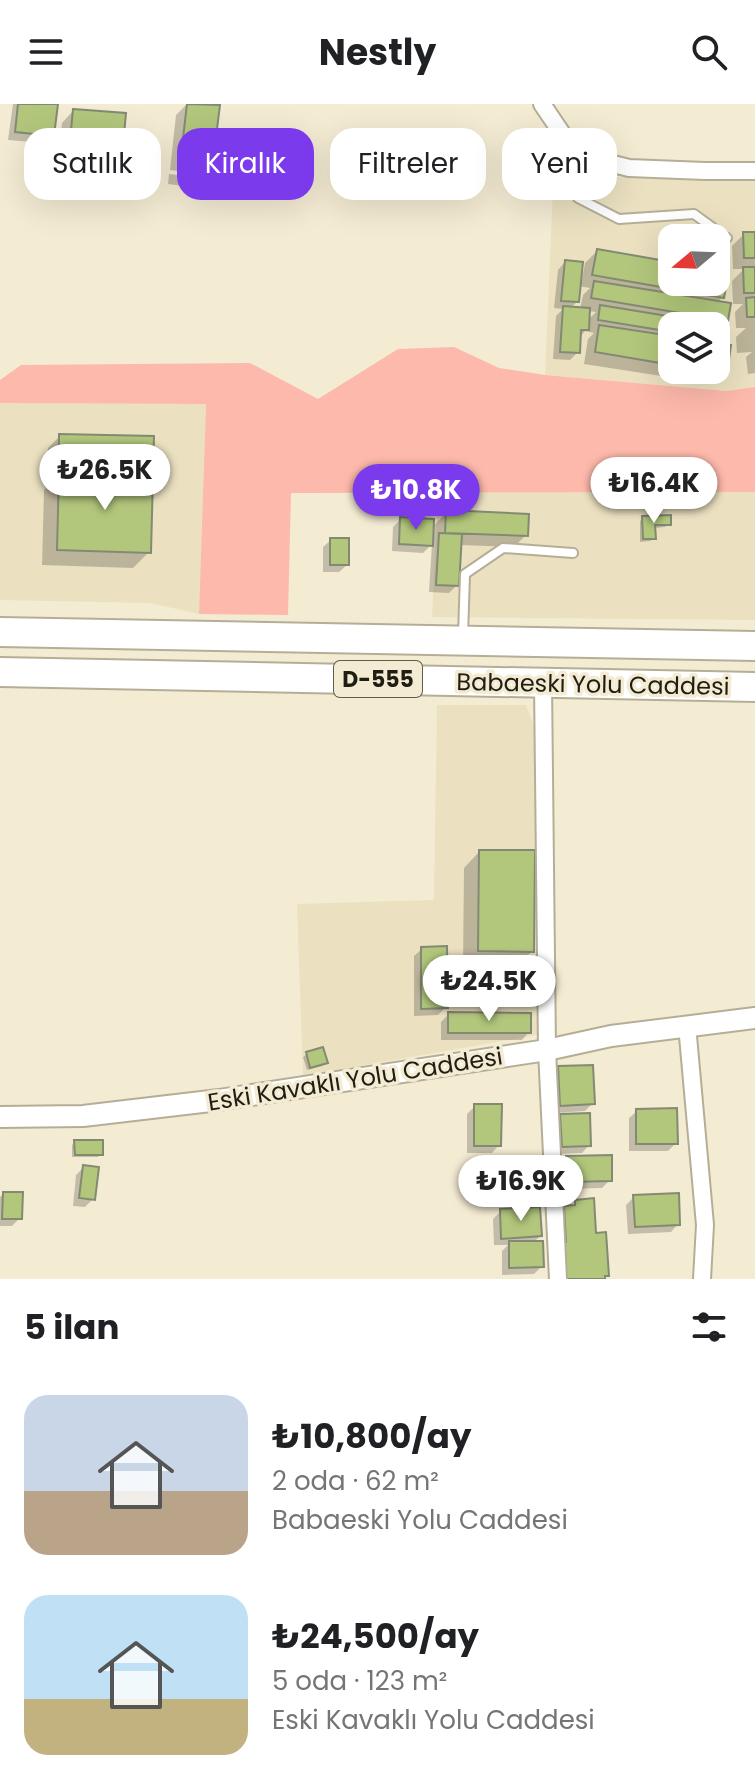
<!DOCTYPE html>
<html lang="tr">
<meta charset="utf-8">
<style>
body{margin:0;font-family:Poppins,sans-serif;background:#f6f6f6;color:#202124;height:100vh;display:flex;flex-direction:column;font-size:30px;white-space:nowrap}
*{box-sizing:border-box;margin:0}
p{font-size:26px;color:#757577}
.icon{flex:none;width:44px;height:44px;fill:none;stroke:currentColor;stroke-width:2;stroke-linecap:round;stroke-linejoin:round}
.map{position:relative;height:1175px;overflow:hidden}
.details{display:flex;flex-direction:column;background:#fff;flex:1}
.details>*{flex:none}
.top-card{position:absolute;left:24px;top:24px;width:708px;height:72px;display:flex;gap:16px}
.needle{width:52px;rotate:251deg}
.buttons{position:absolute;left:658px;top:120px;display:grid;gap:16px}
.buttons a{display:grid;place-items:center;width:72px;height:72px;border-radius:16px;background:#fff;box-shadow:0 8px 32px #0002;font-size:40px}
.price{position:absolute;translate:-50% -68px;padding:0 18px;border-radius:28px;background:#fff;color:#222;font-size:26px;line-height:52px;filter:drop-shadow(0 2px 4px #0008)}
.price::after{content:'';position:absolute;left:50%;top:48px;width:24px;height:18px;margin-left:-12px;background:inherit;clip-path:polygon(0 0,100% 0,50% 100%)}
.price.current{background:#7c3aed;color:#fff}
ul{padding:0;list-style:none}
li{display:flex;align-items:center;gap:24px;height:200px;padding:0 24px}
li span{display:grid;place-items:center;flex:none;width:224px;height:160px;border-radius:24px;color:#555}
li>.icon{margin-inline-start:auto}
span .icon{width:96px;height:96px;fill:#fffc;stroke-width:1}
li b{font-size:34px}
h2{display:flex;justify-content:space-between;align-items:center;height:96px;padding:0 24px;font-size:34px}
.pill{padding:0 28px;border-radius:24px;background:#fff;box-shadow:0 8px 32px #0002;font-size:28px;line-height:72px}
.pill.current{background:#7c3aed;color:#fff}
header{display:flex;justify-content:space-between;align-items:center;height:104px;padding:0 24px;background:#fff;font-size:36px;font-weight:700}
.map>svg:first-child{display:block}
.built{fill:#ebe1c1;fill-rule:evenodd}
.green{fill:#fdb9ab}
.shadow{fill:#0003;fill-rule:evenodd}
.building{fill:#b2c77c;stroke:#838a74;stroke-width:2}
.lines{fill:none;stroke-linecap:round;stroke-linejoin:round}
.service-casing{stroke:#b5ae97;stroke-width:12}
.minor-casing{stroke:#b5ae97;stroke-width:20}
.tertiary-casing{stroke:#b5ae97;stroke-width:24}
.trunk-casing{stroke:#b5ae97;stroke-width:32}
.service{stroke:#fff;stroke-width:8}
.minor{stroke:#fff;stroke-width:16}
.tertiary{stroke:#fff;stroke-width:20}
.trunk{stroke:#fff;stroke-width:28}
.labels{text-anchor:middle;dominant-baseline:central;stroke-width:7;stroke-linejoin:round;paint-order:stroke}
.shield{fill:#f4ebd3;stroke:#5f5b4d;stroke-width:2}
.shield-label{font-size:22px;font-weight:bold;fill:#1f1d14}
.street-label{font-size:24px;fill:#1f1d14;stroke:#f4ebd3}
</style>
<header><svg class="icon" aria-label="menu" viewBox="0 0 24 24"><path d="M4 6h16M4 12h16M4 18h16"/></svg>Nestly<svg class="icon" aria-label="search" viewBox="0 0 24 24"><circle cx="10" cy="10" r="6"/><path d="M15 15l6 6"/></svg></header>
<div class="map">
<svg width="755" height="1175" viewBox="0 0 755 1175">
<rect width="100%" height="100%" fill="#f4ebd3"/>
<path class="built" d="M555,36L609,73L755,75V283L726,287L545,271ZM672,134H716V178H672ZM672,222H716V266H672Z
M0,299L206,300L199,510L150,499L0,496Z
M755,388V516L432,513L438,389Z
M437,601H526L539,636L537,931L303,972L297,800L434,796Z"/>
<path class="green" d="M454,243L499,264L545,271L726,287L755,283V388L291,389L288,511L199,510L206,300L0,299V276L21,261L250,259L318,295L398,245Z"/>
<path class="shadow" d="M13,0H56L53,31L45,39L8,36Z
M187,0L218,2L209,72L198,84L168,80L169,70L202,74V70L170,66L176,11Z
M73,7L119,62L107,74L57,69L62,19Z
M744,130H755V269L748,270L746,253L752,248L737,249L736,233L746,224H736L735,208L743,200H733L732,177L744,165H733L732,142Z
M597,147L672,160V178H716V167L723,193L716,199L726,216L720,222L725,236L719,242L725,268L713,280L584,260L588,235L594,229L585,227L579,234L578,248L570,256L553,255L556,212L563,205L554,204L558,166L565,158L579,175L582,176L585,159ZM578,182L590,184L583,191L580,205L570,204L577,198ZM588,207L596,208L588,216ZM672,222H716V266H672Z
M60,332L151,367L145,372L149,448L133,464L42,461L44,386L53,377H47L48,344Z
M447,408L526,431L514,443L459,441L457,481L449,489L429,488L432,440L423,449L392,447L393,423L400,416L432,423Z
M643,414L669,420L665,423L654,424V434L650,437L640,438V417Z
M331,436L347,461L339,468H323V443Z
M479,748L532,847L517,863L463,862L464,764Z
M422,845L446,903L438,911L414,912V852Z
M449,910L529,928L522,936H441V918Z
M307,950L325,959L322,962L307,966L303,953Z
M559,964L593,999L585,1007L553,1009L551,972Z
M475,1002L499,1041L492,1049H467V1010Z
M637,1007L676,1039L668,1047H629V1014Z
M561,1012L589,1041L582,1049L555,1050L553,1020Z
M75,1038L101,1050L98,1053H72V1041Z
M567,1054L610,1076L602,1084L560,1085L559,1061Z
M84,1063L93,1095L85,1103L73,1102L76,1071Z
M4,1090L20,1114L12,1122H0V1093Z
M634,1093L678,1120L671,1128L628,1130L626,1101Z
M501,1107L540,1132L533,1139L542,1162L534,1170L502,1171V1147L508,1141H494L493,1115Z"/>
<path class="building" d="M18,0H58L54,32L15,28Z
M187,0L220,1L211,73L179,69Z
M73,5L126,9L121,63L68,58Z
M743,128H755V154H744Z
M597,145L672,158V178H716V165L729,168L724,194L592,171Z
M565,156L583,158L579,198L561,197Z
M743,163H755V189H744Z
M594,177L731,199L728,217L591,194Z
M755,193V213H747L746,194Z
M600,201L729,222L727,237L716,235V222H672V228L598,216Z
M563,202L590,204L589,226H581L580,249L560,248Z
M599,221L672,232V261L595,248Z
M716,239L731,241L727,269L706,266H716Z
M59,330L154,332L153,368L59,366Z
M59,368L153,371L151,449L57,446Z
M446,406L529,410L528,432L445,429Z
M671,411V421H655L656,435H643L642,412Z
M400,413L434,415L433,442L399,440Z
M439,429L462,430L459,482L436,481Z
M330,434H349V461H330Z
M479,746H535L534,848L478,847Z
M447,842L448,904L421,905V843Z
M448,908L531,909V929H448Z
M323,943L328,959L310,964L306,948Z
M593,961L595,1000L560,1002L558,962Z
M474,1000H502L501,1042H474Z
M677,1004L678,1040H636V1005Z
M590,1009L591,1042L562,1043L560,1010Z
M74,1036H103V1051H75Z
M612,1051V1077L567,1078L566,1052Z
M83,1061L99,1063L95,1096L79,1094Z
M3,1088H23L22,1115H2Z
M679,1089L680,1121L635,1123L633,1091Z
M594,1094L596,1129L606,1128L609,1172H605V1175H568L564,1173L561,1138H566L564,1102L575,1101V1096Z
M540,1103L542,1132L501,1135L500,1105Z
M509,1137H543L544,1163L509,1164Z"/>
<g class="lines">
<g class="service-casing">
<path id="service" d="M575,43L578,94L619,115L694,110L727,134
M463,532L465,470L503,444L573,449
M461,883L546,882"/>
</g>
<g class="minor-casing">
<path id="minor" d="M542,0L565,34L589,54L629,64L705,67H755
M543,579L547,946L558,1175
M687,921L705,1121L702,1175"/>
</g>
<g class="tertiary-casing">
<path id="tertiary" d="M0,1013L83,1012L219,996L547,946L611,932L755,914"/>
</g>
<g class="trunk-casing">
<path id="trunk" d="M0,528L755,542
M0,568L755,583"/>
</g>
<use href="#service" class="service"/>
<use href="#minor" class="minor"/>
<use href="#tertiary" class="tertiary"/>
<use href="#trunk" class="trunk"/>
</g>
<g class="labels">
<rect class="shield" x="334" y="557" width="88" height="36" rx="6"/>
<g class="shield-label">
<text x="378" y="575">D-555</text>
</g>
<g class="street-label">
<text transform="translate(593 580) rotate(1)">Babaeski Yolu Caddesi</text>
<text transform="translate(355 975) rotate(-9)">Eski Kavaklı Yolu Caddesi</text>
</g>
</g>
</svg>
<div class="buttons">
<a><svg class="needle" viewBox="-14 -14 28 28"><path d="M0-13l5 13h-10z" fill="#e53935"/><path d="M0 13l5-13h-10z" fill="#757577"/></svg></a>
<a><svg class="icon" aria-label="layers" viewBox="0 0 24 24"><path d="M12 4l9 5-9 5-9-5zM3 14l9 5 9-5"/></svg></a>
</div>
<b class="price" style="left:105px;top:408px">₺26.5K</b>
<b class="price" style="left:654px;top:421px">₺16.4K</b>
<b class="price current" style="left:416px;top:428px">₺10.8K</b>
<b class="price" style="left:489px;top:919px">₺24.5K</b>
<b class="price" style="left:521px;top:1119px">₺16.9K</b>
<div class="top-card">
<a class="pill">Satılık</a>
<a class="pill current">Kiralık</a>
<a class="pill">Filtreler</a>
<a class="pill">Yeni</a>
</div>
</div>
<section class="details">
<h2>5 ilan<svg class="icon" aria-label="filters" viewBox="0 0 24 24"><path d="M4 7h16M4 17h16"/><circle cx="9" cy="7" r="2"/><circle cx="15" cy="17" r="2"/></svg></h2>
<ul>
<li><span style="background:linear-gradient(#c9d6e8 60%,#b9a48a 0)"><svg class="icon" aria-label="home" viewBox="0 0 24 24"><path d="M3 11l9-7 9 7M6 9v11h12V9"/></svg></span><div><b>₺10,800/ay</b><p>2 oda · 62 m²</p><p>Babaeski Yolu Caddesi</p></div></li>
<li><span style="background:linear-gradient(#bfe0f5 65%,#c2b280 0)"><svg class="icon" aria-label="home" viewBox="0 0 24 24"><path d="M3 11l9-7 9 7M6 9v11h12V9"/></svg></span><div><b>₺24,500/ay</b><p>5 oda · 123 m²</p><p>Eski Kavaklı Yolu Caddesi</p></div></li>
</ul>
</section>
